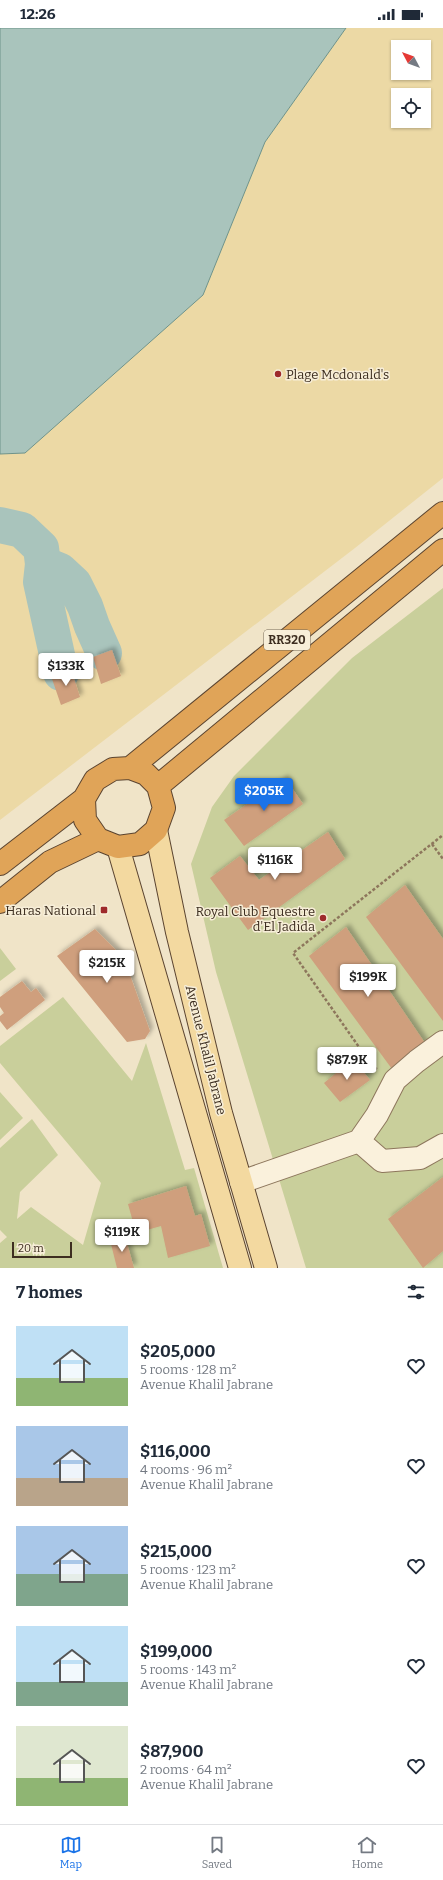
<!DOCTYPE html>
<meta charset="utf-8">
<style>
body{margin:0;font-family:Bitter,serif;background:#f6f6f7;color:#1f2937;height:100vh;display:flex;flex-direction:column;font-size:15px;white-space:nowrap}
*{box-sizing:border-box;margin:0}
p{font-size:13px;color:#747a83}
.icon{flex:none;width:22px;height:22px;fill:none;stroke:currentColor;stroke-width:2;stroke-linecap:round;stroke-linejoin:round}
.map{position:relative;height:1240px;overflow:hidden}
.details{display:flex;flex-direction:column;background:#fff;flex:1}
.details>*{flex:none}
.needle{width:26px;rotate:311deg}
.fabs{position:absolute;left:391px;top:12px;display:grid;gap:8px}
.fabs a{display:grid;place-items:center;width:40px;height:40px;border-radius:0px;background:#fff;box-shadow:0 1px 3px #0004;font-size:20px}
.scale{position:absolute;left:12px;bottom:10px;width:60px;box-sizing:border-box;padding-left:4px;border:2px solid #3d2e20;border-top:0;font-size:11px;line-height:14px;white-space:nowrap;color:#3d2e20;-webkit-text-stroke:3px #f7eed8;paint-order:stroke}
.price{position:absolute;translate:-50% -34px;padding:0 9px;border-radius:4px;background:#fff;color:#222;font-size:13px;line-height:26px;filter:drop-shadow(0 1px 2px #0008)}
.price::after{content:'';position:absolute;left:50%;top:24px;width:12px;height:9px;margin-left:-6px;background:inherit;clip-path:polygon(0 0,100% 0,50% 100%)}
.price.current{background:#1a73e8;color:#fff}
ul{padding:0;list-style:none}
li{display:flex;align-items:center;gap:12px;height:100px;padding:0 16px}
li span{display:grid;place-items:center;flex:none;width:112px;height:80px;border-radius:0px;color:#555}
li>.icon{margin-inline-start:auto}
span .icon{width:48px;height:48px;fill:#fffc;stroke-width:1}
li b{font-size:17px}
h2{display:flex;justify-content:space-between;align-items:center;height:48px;padding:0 16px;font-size:17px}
.status{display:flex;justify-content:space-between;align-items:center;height:28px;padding:0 20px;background:#fff;direction:ltr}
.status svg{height:11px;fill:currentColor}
.tabs{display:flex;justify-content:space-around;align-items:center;height:56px;border-top:1px solid #e0e1e3;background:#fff;font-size:11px;color:#747a83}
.tabs a{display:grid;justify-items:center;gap:2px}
.tabs .current{color:#1a73e8}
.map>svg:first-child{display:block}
.green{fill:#c9cf9b}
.sand{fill:#ecd9a5;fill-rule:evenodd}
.water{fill:#a9c4bc;stroke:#6f938a}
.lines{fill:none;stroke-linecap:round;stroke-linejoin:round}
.river{stroke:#a9c4bc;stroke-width:36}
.building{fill:#cf9f7d;filter:url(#shadow)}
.minor-casing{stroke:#8d765c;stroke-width:24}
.major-casing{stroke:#5b4430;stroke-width:24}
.highway-casing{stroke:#5b4430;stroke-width:24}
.path{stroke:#8d765c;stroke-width:2.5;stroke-dasharray:3 2;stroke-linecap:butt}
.minor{stroke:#faf1dc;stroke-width:22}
.major{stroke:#f3d9a0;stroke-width:22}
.highway{stroke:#e0a458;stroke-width:22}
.poi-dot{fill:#9e2a2b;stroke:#f7eed8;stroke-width:1.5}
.labels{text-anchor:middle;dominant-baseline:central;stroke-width:3;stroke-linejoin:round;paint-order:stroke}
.shield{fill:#f7eed8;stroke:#756857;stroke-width:1}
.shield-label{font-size:12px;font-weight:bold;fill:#3d2e20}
.poi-label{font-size:13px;fill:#3d2e20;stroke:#f7eed8;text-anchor:end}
.street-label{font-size:13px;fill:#3d2e20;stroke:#f7eed8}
</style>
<div class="status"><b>12:26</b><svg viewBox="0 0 49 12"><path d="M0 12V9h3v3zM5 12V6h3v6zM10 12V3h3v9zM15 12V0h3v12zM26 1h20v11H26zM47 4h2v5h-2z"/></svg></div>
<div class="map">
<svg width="443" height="1240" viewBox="0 0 443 1240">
<defs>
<filter id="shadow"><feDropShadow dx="3.5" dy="-3.5" stdDeviation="2" flood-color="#0004"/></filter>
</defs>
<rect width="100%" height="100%" fill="#f0e4c8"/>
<path class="green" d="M443,560V1240H306L216,944L191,836L212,779L234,748L352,630Z
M0,920L16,941L0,953Z
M63,969L132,1053L146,1015L185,1142L194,1140L223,1240H0V1215L7,1209L0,1202V1120L32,1091L58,1127L20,1164L17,1191L31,1179L83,1217L101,1155L0,1035V1018Z
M0,1064L23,1090L0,1112Z"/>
<path class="sand" d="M346,0H443V450L355,520L0,792V426L25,425L203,267L265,114ZM398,19H424V45H398ZM398,67H424V93H398Z"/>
<path class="water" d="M0,0H346L265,114L203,267L25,425L0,426Z"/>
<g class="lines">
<path class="river" d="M0,497L22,502L41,520L43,536L41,554L61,645
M43,536L60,543L74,556L85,578L92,598L104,625"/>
</g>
<path class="building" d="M112,622L121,648L101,656L93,629Z
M71,641L80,669L61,677L51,648Z
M285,750L303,776L244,818L224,792Z
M328,804L345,831L248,902L210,850L240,828L259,852Z
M405,857L443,911V993L366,889Z
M346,899L427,1018L392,1041L309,928Z
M95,901L124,930L150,1003L145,1011L127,1014L57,928Z
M22,953L31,964L36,960L45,972L7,1002L0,993V988L4,985L0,979V969Z
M353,1031L370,1052L340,1074L324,1055Z
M443,1149V1223L423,1240L388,1191Z
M186,1158L195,1188L201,1186L210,1218L168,1230L161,1198L136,1205L128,1176Z
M125,1208L134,1240H117L110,1212Z"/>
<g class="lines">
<g class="minor-casing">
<path id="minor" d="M359,1113L382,1133L420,1130L443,1117
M241,1154L359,1113L377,1087L395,1052L417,1033L443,1014"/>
</g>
<g class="major-casing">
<path id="major" d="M156,802L177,904L221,1085L266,1240
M118,819L240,1240"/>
</g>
<g class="highway-casing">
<path id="highway" d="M130,740L443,485
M158,758L443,522
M0,836L84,771L95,752L113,741L130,740L146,746L158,758L164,780L156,802L140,816L118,819L98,811L85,792L84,771
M0,874L50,834L98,811"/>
</g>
<path class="path" d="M432,816L443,831
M377,1041L373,1039L293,925L443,807"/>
<use href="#minor" class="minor"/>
<use href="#major" class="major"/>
<use href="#highway" class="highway"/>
</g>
<g class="poi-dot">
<circle cx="278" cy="346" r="4"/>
<rect x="100" y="878" width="8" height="8" rx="2"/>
<circle cx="323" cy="890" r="4"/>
</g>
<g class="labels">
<rect class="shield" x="264" y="602" width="46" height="20" rx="3"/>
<g class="shield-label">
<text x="287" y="612">RR320</text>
</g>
<g class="poi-label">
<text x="286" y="346" text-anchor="start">Plage Mcdonald's</text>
<text x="96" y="882">Haras National</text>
<text x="315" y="883">Royal Club Equestre<tspan x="315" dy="15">d'El Jadida</tspan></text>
</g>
<g class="street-label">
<text transform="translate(206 1022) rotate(76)">Avenue Khalil Jabrane</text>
</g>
</g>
</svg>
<div class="fabs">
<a><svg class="needle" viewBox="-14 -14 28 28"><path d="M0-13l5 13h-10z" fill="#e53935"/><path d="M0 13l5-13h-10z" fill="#747a83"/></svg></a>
<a><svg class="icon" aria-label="locate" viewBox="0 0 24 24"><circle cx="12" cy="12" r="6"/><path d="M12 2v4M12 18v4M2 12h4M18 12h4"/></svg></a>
</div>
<div class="scale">20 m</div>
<b class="price" style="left:66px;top:659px">$133K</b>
<b class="price current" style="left:264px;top:784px">$205K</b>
<b class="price" style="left:275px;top:853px">$116K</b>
<b class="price" style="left:107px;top:956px">$215K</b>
<b class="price" style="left:368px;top:970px">$199K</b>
<b class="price" style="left:347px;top:1053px">$87.9K</b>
<b class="price" style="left:122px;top:1225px">$119K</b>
</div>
<section class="details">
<h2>7 homes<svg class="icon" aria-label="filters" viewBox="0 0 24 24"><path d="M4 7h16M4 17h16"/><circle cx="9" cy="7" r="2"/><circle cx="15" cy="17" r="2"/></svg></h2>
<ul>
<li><span style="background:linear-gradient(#bfe0f5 65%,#8fb573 0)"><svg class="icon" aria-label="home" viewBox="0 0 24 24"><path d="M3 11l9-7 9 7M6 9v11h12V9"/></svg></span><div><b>$205,000</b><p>5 rooms · 128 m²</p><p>Avenue Khalil Jabrane</p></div><svg class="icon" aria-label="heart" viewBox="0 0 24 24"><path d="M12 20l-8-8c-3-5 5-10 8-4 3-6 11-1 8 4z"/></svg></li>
<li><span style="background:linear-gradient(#a9c7e8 65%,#b9a48a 0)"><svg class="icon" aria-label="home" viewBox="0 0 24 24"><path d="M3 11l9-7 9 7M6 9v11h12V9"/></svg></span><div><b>$116,000</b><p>4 rooms · 96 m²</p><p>Avenue Khalil Jabrane</p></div><svg class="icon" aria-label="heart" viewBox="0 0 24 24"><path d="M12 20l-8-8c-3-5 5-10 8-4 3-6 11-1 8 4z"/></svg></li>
<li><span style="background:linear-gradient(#a9c7e8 60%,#7fa58c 0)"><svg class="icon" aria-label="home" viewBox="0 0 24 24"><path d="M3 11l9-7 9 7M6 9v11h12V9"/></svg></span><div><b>$215,000</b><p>5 rooms · 123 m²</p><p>Avenue Khalil Jabrane</p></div><svg class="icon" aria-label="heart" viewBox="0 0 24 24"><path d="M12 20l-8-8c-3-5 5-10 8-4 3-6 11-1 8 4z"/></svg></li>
<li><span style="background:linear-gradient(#bfe0f5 70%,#7fa58c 0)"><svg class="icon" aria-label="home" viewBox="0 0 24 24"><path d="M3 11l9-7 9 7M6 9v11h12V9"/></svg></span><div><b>$199,000</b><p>5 rooms · 143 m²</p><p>Avenue Khalil Jabrane</p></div><svg class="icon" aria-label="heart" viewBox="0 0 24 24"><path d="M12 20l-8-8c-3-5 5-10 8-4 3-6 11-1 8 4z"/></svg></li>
<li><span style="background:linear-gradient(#dfe7d0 65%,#8fb573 0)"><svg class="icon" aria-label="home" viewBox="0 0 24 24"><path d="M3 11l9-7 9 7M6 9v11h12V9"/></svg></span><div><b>$87,900</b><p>2 rooms · 64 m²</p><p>Avenue Khalil Jabrane</p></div><svg class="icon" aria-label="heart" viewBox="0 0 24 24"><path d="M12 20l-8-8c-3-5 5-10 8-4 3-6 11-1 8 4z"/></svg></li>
</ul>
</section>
<nav class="tabs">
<a class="current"><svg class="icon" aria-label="map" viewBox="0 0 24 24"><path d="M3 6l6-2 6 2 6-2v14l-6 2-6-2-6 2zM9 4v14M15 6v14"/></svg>Map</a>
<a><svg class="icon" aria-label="saved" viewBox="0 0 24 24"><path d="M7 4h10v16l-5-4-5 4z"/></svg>Saved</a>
<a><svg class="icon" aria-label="home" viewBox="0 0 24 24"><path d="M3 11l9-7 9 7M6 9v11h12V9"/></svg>Home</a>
</nav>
